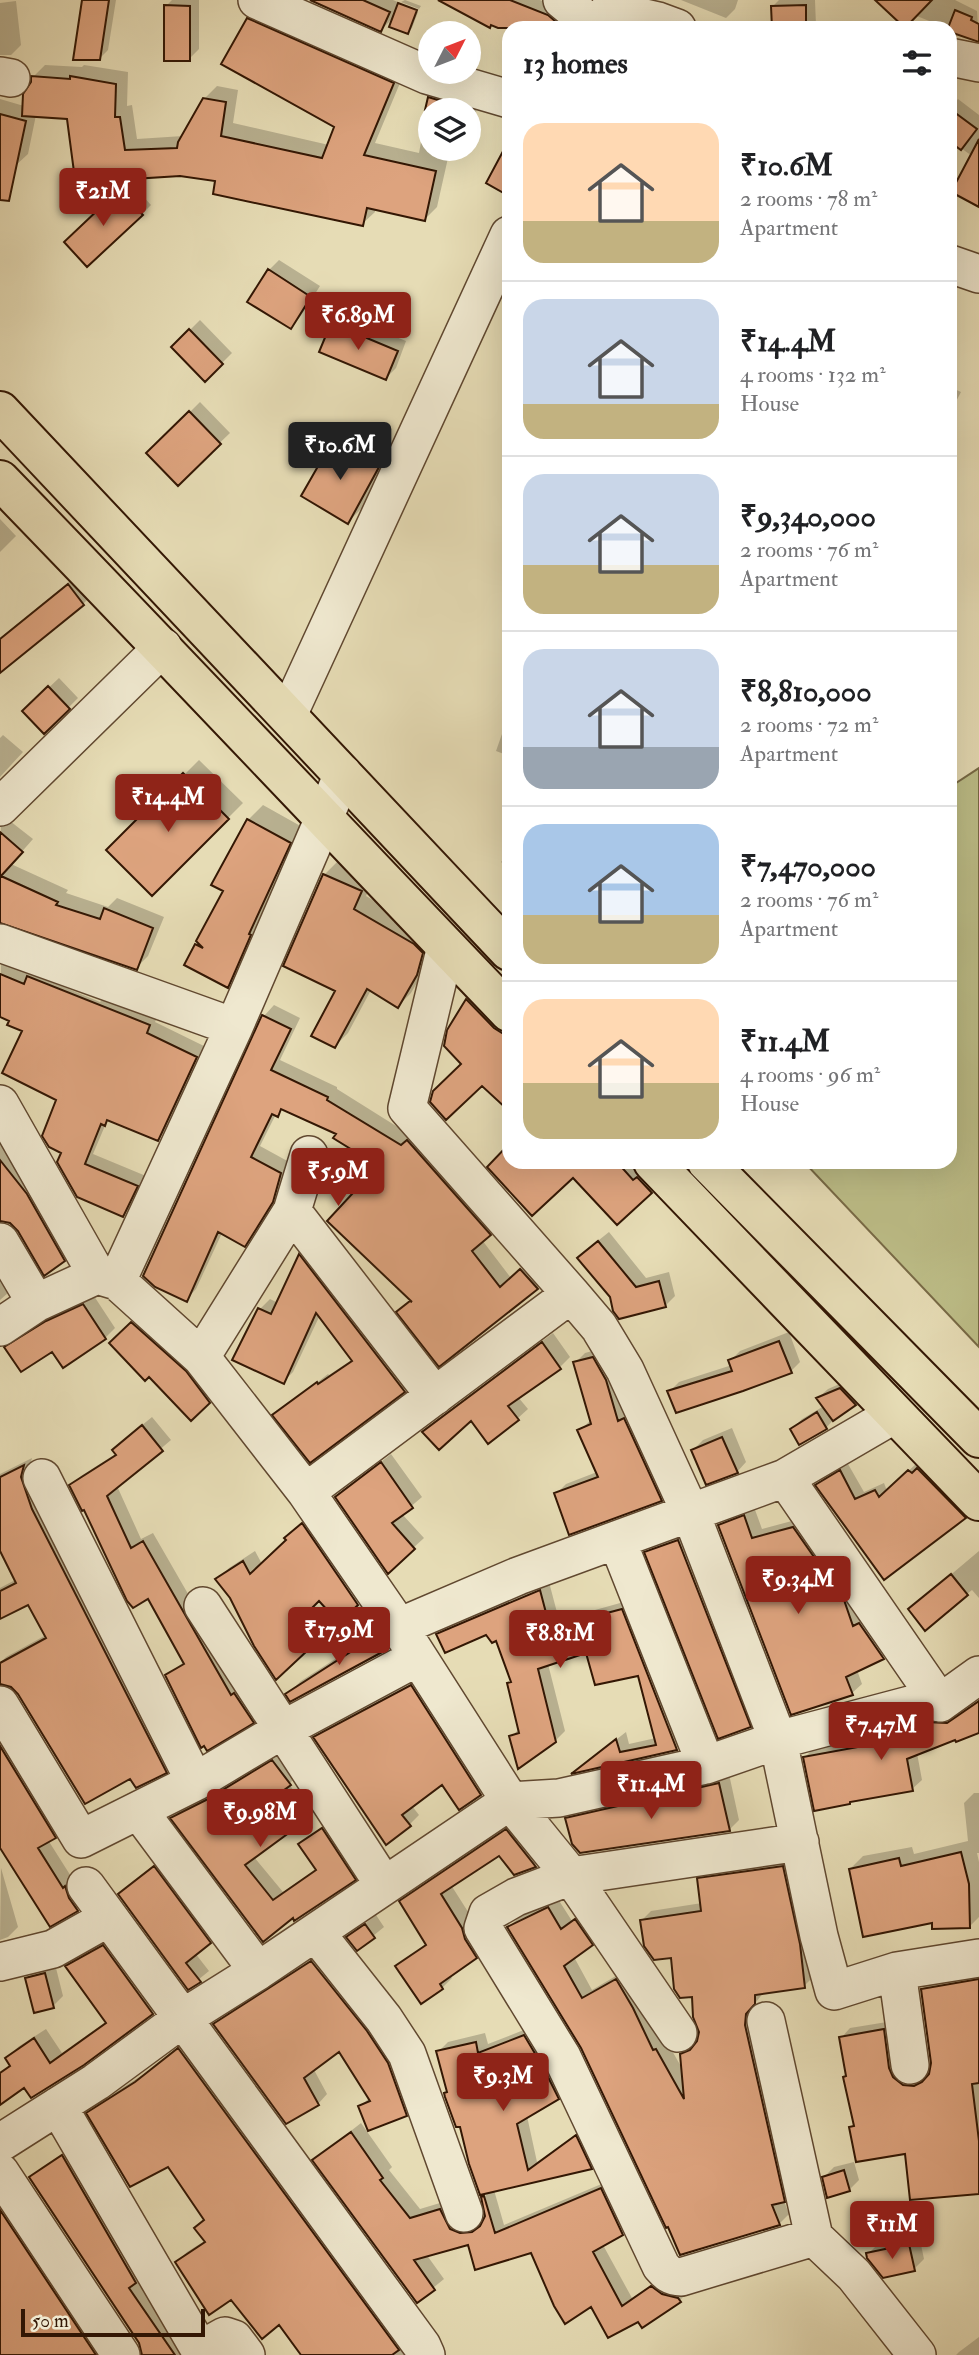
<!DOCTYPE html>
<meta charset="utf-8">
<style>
body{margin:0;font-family:"IM FELL Double Pica",serif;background:#f2f2f2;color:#202124;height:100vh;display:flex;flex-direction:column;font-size:26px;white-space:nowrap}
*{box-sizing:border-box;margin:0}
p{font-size:23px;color:#757577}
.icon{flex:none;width:38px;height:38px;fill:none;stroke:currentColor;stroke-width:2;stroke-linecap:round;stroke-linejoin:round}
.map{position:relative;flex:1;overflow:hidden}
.panel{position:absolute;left:502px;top:21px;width:455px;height:1148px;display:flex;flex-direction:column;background:#fff;border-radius:21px;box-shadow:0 7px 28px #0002}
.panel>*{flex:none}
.needle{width:46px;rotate:48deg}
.buttons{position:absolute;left:418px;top:21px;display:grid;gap:14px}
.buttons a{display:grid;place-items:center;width:63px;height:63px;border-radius:50%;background:#fff;box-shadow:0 7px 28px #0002;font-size:35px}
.scale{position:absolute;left:21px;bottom:18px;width:184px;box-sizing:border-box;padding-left:7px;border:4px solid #331704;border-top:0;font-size:19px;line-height:24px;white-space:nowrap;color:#331704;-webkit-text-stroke:5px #efe8cf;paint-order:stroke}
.price{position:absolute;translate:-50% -60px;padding:0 16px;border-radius:7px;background:#8f2418;color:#fff;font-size:23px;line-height:46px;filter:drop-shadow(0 2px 4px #0008)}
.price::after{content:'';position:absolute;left:50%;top:42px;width:21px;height:16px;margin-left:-10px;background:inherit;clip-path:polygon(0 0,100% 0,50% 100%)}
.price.selected{background:#222;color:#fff}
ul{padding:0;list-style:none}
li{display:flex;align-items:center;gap:21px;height:175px;padding:0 21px}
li+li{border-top:2px solid #e0e0e0}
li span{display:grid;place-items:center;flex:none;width:196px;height:140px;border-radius:21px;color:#555}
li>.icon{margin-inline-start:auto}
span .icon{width:84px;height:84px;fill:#fffc;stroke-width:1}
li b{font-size:30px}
h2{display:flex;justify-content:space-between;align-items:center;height:84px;padding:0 21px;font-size:30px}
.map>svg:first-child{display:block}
.green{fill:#bdbe88;stroke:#786a46;stroke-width:2}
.shadow{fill:#0003}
.building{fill:#dda37e;stroke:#331704;stroke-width:2}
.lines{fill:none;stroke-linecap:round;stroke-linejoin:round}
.minor-casing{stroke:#604830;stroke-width:40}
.major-casing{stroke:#331704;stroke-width:42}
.minor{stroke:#efe8cf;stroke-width:37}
.major{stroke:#e6dcb5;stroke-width:38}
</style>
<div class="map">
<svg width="979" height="2355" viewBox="0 0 979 2355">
<rect width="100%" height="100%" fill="#e6dcb5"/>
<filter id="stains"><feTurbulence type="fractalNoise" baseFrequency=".00286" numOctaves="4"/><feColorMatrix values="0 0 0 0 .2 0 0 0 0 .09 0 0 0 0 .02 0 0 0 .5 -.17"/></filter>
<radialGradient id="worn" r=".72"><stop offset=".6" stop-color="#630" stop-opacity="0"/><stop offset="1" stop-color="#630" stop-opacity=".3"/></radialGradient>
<path class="green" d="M979,768V1347L804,1162H950V787Z"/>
<path class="shadow" d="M84,0H116L108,50L99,59Z
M172,0H199V49L189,59L166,6Z
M313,0H393L400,3V5L418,12L412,28L408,32L396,15L381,30Z
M405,0L421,6L419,9L401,2Z
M449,0H540L557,7L568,16L563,28H509V30Z
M681,0H738L735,9L726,18Z
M779,0H815L816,26L814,28H773V6Z
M877,0H955L977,11L979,41Z
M16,1L21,45L11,55H0V3Z
M261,7L405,71L375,143L419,153L429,98L442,86L479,97L472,133L469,137V110H430V149H450L437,207L425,219L375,208V212L362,224L217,180L180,174L76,172L68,117L36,115L28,154L15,166L0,163V99L24,106L33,83V77L45,65L82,67L84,65L128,72L127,106L132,105L137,139L183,136L204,99L217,86L238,90L233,123L329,145L337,126L248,19Z
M958,99L979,115V205L972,156L950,140V108Z
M130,182L151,205L142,214L76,232Z
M279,260L320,286L300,317L291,327L269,270Z
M342,315L406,341L396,368L386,378L332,324Z
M200,320L232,353L205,380L173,347Z
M950,387L961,392L950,413Z
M200,402L230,433L178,483L149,453Z
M350,426L393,452L363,507L348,522L335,441Z
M0,519L16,536L0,552Z
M83,571L98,589L83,604L0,671V638Z
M59,678L78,698L44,732L24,711Z
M509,714V756L496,751Z
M3,735L23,752L0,777V738Z
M199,760L243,803L152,894L109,850Z
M263,805L304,828L242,971L227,986L196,946L225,890L248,820Z
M1,814L33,839L11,864L68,890L66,893L108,907L117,898L164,917L148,956L136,968L0,921Z
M509,853V869L501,862Z
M338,861L374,878L366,896L427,931L430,960L411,993L398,1006L371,990L348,1033L335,1046L337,991L285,965L324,875Z
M1,961L100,1002L108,994L159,1015L155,1022L206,1047L168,1129L158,1139L109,1119L107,1121L93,1154L146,1176L133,1205L123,1215L64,1152L59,1099L24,1030L11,1020L0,1015Z
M480,988L509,1018V1099L505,1104L449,1031L468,1000Z
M274,1005L300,1018L280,1060L337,1087V1089L412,1136L500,1224L482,1240L511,1278L531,1260L547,1278L537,1288L399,1312L412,1299L381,1166L338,1133L284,1108L276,1114L260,1146L291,1163L282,1190L254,1235L244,1245L222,1233L196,1289L186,1300L145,1275L264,1016Z
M0,1119L74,1249L63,1259L19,1230L12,1223L0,1219Z
M509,1149V1162H635L661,1182L617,1223L573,1176L490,1168Z
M609,1232L646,1278L669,1272L675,1296L665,1306L611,1297L589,1248Z
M310,1246L414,1381L404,1390L310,1460L275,1415L328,1374L329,1375L353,1359L320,1315L293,1372L283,1382L260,1309L270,1299L278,1303L300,1255Z
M0,1257L17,1285L0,1300Z
M94,1296L115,1328L105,1338L7,1347L16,1337L58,1312Z
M142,1313L218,1391L191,1418L149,1375L111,1343Z
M789,1332L800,1362L791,1371L669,1392L679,1382L732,1365L730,1361L740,1351Z
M553,1333L570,1357L560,1367L518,1397L528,1409L518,1418L488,1441L471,1419L424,1432L434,1422Z
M603,1348L671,1490L661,1499L556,1494L566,1484L597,1472L579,1431L592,1419L575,1363L585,1353Z
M851,1379L865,1394L855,1403L836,1417L826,1428L792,1429L802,1419L824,1406L818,1398L828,1389Z
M152,1417L171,1440L117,1486L141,1539L153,1533L241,1686L262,1711L252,1721L167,1675L185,1661L149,1597L71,1486L81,1476L117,1453L124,1440Z
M732,1428L746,1462L737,1472L693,1450L703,1440Z
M391,1454L422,1497L402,1514L424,1538L388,1571L337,1497Z
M32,1458L30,1467L175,1762L166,1771L131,1777L19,1693L0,1674V1663L6,1657L46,1635L29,1602L0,1617V1588L17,1579L0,1548V1474Z
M917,1463L973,1509L884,1578L817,1485L825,1477L848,1464L864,1492L884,1483L887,1491Z
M754,1507L762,1529L803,1518L892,1647L883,1657L857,1670L862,1684L852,1693L720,1525L730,1516Z
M314,1513L368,1593L339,1620L319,1598L305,1613L318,1638L307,1649L231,1597L218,1579L229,1568L255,1551L262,1564Z
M688,1531L759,1716L750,1726L646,1552L656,1543Z
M979,1551V1598L972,1590L925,1628L910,1609Z
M549,1582L559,1620L631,1600L686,1739L677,1748L576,1771L626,1732L629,1744L656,1738L639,1674L587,1651L548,1664L565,1731L555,1741L511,1737L520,1728L509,1684L512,1681L497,1639L486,1632L438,1634L448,1625Z
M391,1623L399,1635L385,1649L287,1694L301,1681Z
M421,1676L490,1784L460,1808L442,1783L412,1806L419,1815L409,1825L315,1737L325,1728Z
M979,1700V1731L917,1753L922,1780L912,1789L853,1799L850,1802L805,1757L815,1747L863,1739L869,1733L938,1713H960Z
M0,1721L64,1827L48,1840L86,1900L77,1909L50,1924L0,1845Z
M282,1752L299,1774L289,1784L309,1813L254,1857L283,1892L317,1869L300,1844L331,1821L363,1870L354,1878L293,1916L263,1940L173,1818L181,1809L217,1792Z
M729,1774L739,1820L729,1830L567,1819L577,1809Z
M974,1793H979V1853H977L979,1862V1917L969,1927L850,1869L863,1856L912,1847L914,1854L968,1841L964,1803Z
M516,1821L545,1856L535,1865L515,1873L500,1854L451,1885L472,1918L485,1946L450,1975L452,1978L442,1988L422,2002L398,1966L427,1943L401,1902L411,1892Z
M164,1857L220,1932L195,1953L209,1971L188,1988L130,1885Z
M793,1857L814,1976L804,1986L764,1992L756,2002L755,2014L794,2191L784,2201L789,2214L779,2224L582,2045L509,1927L519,1917L558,1899L572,1921L586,1911L601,1934L574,1957L592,1990L626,1970L683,2070L682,2054L692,2044L699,2042L701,2032L693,1995L672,1956L641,1921L651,1911L702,1903L699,1879L709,1869Z
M1,1868L18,1927L8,1937L0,1940Z
M376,1915L384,1927L357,1949L348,1937Z
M115,1935L163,2001L152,2012L83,2063L24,2085L0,2103V2072L11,2064L7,2058L18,2047L46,2029L62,2053L107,2021L68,1966L79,1955Z
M322,1952L376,2021L416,2105L406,2114L360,2107L370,2097L340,2050L313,2068L327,2094L318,2104L215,2024L225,2015Z
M55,1964L63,1996L53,2006L27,1978L37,1969Z
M979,1972V2192L907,2152L851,2127L855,2124L845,2077L847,2075L841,2038L850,2028L893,2021L913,2076L925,2077L931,2074L933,2063L922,1989L932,1979Z
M534,2026L567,2088L557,2097L527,2116L537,2162L586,2127L601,2158L591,2167L494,2190L504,2225L611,2180L632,2224L622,2234L603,2245L632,2298L662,2278L689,2291L680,2300L638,2320L592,2305L532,2251L469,2242L426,2254L444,2279L417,2301L314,2160L361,2123L392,2167L389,2170L420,2209L450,2200L471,2225L483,2223L487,2216L483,2198L490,2191L446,2093L448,2091L438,2052L448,2042L485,2033L488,2044Z
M189,2039L418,2355H303L280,2323L232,2298L177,2262L187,2252L206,2240L196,2228L205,2219L169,2164L89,2113L99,2103L147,2072Z
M74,2146L193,2355H143L140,2343L31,2178L42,2167Z
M854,2162L859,2180L849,2190L824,2177L834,2167Z
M0,2182L113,2355H0Z
M919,2235L924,2259L914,2269L868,2254L878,2244Z
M979,2337V2355H956L959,2352Z"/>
<path class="building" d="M82,0H109L100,60H73Z
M310,0H363L390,12L381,32Z
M438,0H510L548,15L563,28H498L491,25L490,28Z
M875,0H932L905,28Z
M398,3L417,10L408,34L389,27Z
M164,5L190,6V61H164Z
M806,5V28H772L771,6Z
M955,10L972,17L971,20L979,24V42L950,32V28H948Z
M247,18L394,83L364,155L436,171L425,221L367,208L363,226L213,194L215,181L180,176L132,179L136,175L72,184L74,172L67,119L22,116L23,94L31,82V76L70,79V76L116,84L115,117H120L125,150L177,148L178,142L203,98L226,102L221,136L322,158L334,127L221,64Z
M428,97L468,109L467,110H425Z
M950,109L977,129L961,150L950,142Z
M0,114L26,121L9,201L0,200Z
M979,139V207L951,192Z
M509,140V196L486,183Z
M119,190L143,215L87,267L64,242Z
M268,269L311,297L291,329L247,302Z
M331,323L398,351L386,380L319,352Z
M189,329L223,364L205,382L171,347Z
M189,411L221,444L178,486L146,453Z
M333,440L379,467L348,524L301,496Z
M68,584L84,605L0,673V639Z
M48,686L70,709L44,734L22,711Z
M183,773L229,819L152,896L106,850Z
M247,819L291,843L249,934L251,935L228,988L184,965L195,944L203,948L196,941L223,891L211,885Z
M0,832L23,852L1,876L58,902L56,905L100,919L104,908L153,928L137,970L0,923Z
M323,874L362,891L354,909L414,944L423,953L417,975L398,1008L367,989L335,1048L311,1036L335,991L283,966Z
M0,974L24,984L27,976L150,1025L147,1033L197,1057L158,1141L107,1120L105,1126L101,1124L85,1164L138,1186L123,1217L77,1197L57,1162L61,1153L49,1147L42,1136L56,1100L2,1073L22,1031L7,1025L9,1021L0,1017Z
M466,999L494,1028L502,1033H509V1111L482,1086L446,1120L430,1102L433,1091L461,1064L444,1046L447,1030Z
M262,1015L291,1029L271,1070L328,1097L327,1100L401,1145L407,1140L491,1235L472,1251L500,1287L520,1269L538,1289L439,1367L396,1312L410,1301L412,1302L327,1221L378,1166L333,1138L336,1134L281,1109L278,1117L272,1114L251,1157L281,1173L273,1202L245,1247L218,1232L187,1302L155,1287L143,1276Z
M509,1144V1162H617L633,1180L637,1177L652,1193L617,1225L573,1178L532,1216L487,1167Z
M0,1160L27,1194L65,1261L44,1276L18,1231L10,1223L0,1221Z
M598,1241L636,1287L659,1281L666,1307L619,1319L613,1311L610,1297L577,1258Z
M299,1254L405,1392L310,1463L272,1415L317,1382L318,1384L352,1361L316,1313L284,1384L232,1360L258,1308L271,1314Z
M83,1304L106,1339L63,1368L52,1352L21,1372L4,1347L46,1321Z
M131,1322L186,1371L210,1403L191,1421L149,1377L145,1381L109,1343Z
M779,1341L792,1373L743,1391L676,1413L667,1391L732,1371L728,1360Z
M542,1342L561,1369L508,1406L519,1420L488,1444L471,1421L439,1450L422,1432Z
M593,1357L606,1380L618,1421L624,1418L662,1501L569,1535L554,1493L598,1477L577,1430L591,1424L573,1362Z
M840,1388L856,1405L833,1421L816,1398Z
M817,1412L827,1429L799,1445L790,1429Z
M142,1425L163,1451L107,1496L131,1548L143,1541L231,1695L234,1693L254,1723L207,1751L204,1746L201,1748L165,1675L184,1664L148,1599L133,1608L127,1601L84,1510L82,1511L69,1485L116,1455L112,1450Z
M722,1437L738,1473L706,1485L691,1450Z
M381,1462L413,1508L392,1523L415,1549L388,1574L335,1497Z
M24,1465L21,1477L32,1509L167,1773L136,1788L130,1779L85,1804L18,1694L11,1687L0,1684V1663L46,1638L28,1605L0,1619V1591L16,1583L0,1551V1477Z
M917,1468L966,1518L884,1580L815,1485L840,1470L855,1499L875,1490L879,1497L908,1470L912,1473Z
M744,1515L752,1538L793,1527L844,1600L853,1626L859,1623L884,1659L846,1677L853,1695L791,1715L718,1525Z
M302,1523L358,1605L339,1623L319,1601L295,1625L308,1650L276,1680L254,1646L230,1598L215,1579L243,1561L250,1574L286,1540L284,1538Z
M678,1540L751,1727L718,1739L644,1552Z
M951,1574L968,1595L925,1631L908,1609Z
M540,1590L550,1628L622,1609L677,1750L571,1774L616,1739L620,1752L656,1745L638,1676L595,1685L586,1653L538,1669L556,1742L518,1769L509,1736L519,1733L507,1683L511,1682L496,1641L492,1643L486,1635L445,1653L436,1634Z
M377,1635L386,1650L290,1702L285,1694Z
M411,1685L481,1795L459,1810L442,1785L402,1815L411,1826L386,1845L313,1737Z
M979,1701V1733L956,1742L955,1740L907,1759L913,1791L850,1802V1804L814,1811L803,1757L858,1747L857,1742L876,1739V1736L926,1722L947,1723Z
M0,1746L56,1838L38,1848L63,1888L65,1886L69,1898L78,1911L50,1927L0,1848Z
M272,1760L291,1785L280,1793L301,1824L245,1865L273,1900L316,1870L298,1844L322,1828L356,1880L294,1921L293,1918L263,1942L170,1818L206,1800Z
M719,1783L730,1831L580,1853L572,1844L565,1818Z
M506,1829L536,1867L514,1875L499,1856L441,1894L462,1928L465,1939L477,1958L440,1984L443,1989L421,2004L395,1966L426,1945L399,1901Z
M961,1852L969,1884L970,1928L932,1929V1923L863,1937L849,1869L899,1858L901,1866Z
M154,1866L211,1943L186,1963L201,1982L188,1990L118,1894Z
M783,1866L800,1944L805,1988L755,1995V2004L746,2014L745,2025L785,2202L772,2205L780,2225L680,2255L668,2227L666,2228L581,2048L507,1927L548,1907L561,1929L575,1919L593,1945L564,1966L582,1998L616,1979L633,2008L653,2050L656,2049L684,2099L680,2054L690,2050L697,2041L699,2032L693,2017L692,1997L680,1998L674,1989L671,1958L654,1960L644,1946L640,1920L701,1911L697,1878Z
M365,1924L375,1938L357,1951L346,1937Z
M103,1945L153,2014L84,2065L31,2098L24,2088L0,2105V2073L10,2066L5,2058L34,2038L50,2063L106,2023L65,1966Z
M311,1961L367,2031L388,2063L407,2116L368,2131L358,2106L370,2101L339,2052L304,2078L319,2105L286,2124L213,2024Z
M45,1973L54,2008L34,2013L25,1978Z
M979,1979V2083L972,2084L979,2141V2194L910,2200L905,2154L856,2162L849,2127L854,2126L843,2077L846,2076L839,2037L884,2029L889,2068L893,2077L903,2085L914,2086L922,2082L929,2074L931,2063L921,1989Z
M524,2035L543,2067L559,2099L517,2124L528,2170L576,2135L592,2169L480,2195L469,2164L460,2127H456L445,2097L444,2093L447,2092L436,2051L476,2042L478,2053Z
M178,2048L399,2350L392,2355H301L279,2325L262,2339L231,2300L209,2315L175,2262L205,2242L194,2228L204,2220L168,2167L130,2187L86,2113L135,2082Z
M351,2132L383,2178L380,2180L410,2218L440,2209L450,2229L460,2233L472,2232L480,2226L485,2216L481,2197L484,2196L495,2233L601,2188L623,2235L593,2252L622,2306L651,2286L662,2294L678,2298L681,2302L642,2328L638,2322L608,2338L591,2307L565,2324L554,2306L531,2253L475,2270L468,2245L414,2260L435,2290L417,2303L312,2160Z
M62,2155L136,2283L129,2288L175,2355H142L139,2343L29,2177Z
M844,2170L850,2191L827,2198L822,2177Z
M0,2210L96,2355H0Z
M909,2244L915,2271L883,2278L867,2258L866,2253Z"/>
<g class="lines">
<g class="minor-casing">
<path id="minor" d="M257,0L427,75L509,99
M562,0L596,28
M602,28L609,10L658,21L677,28
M950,57L979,63
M0,76L11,78
M950,264L979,274
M288,715L509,235
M343,774L234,1027L117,1281L201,1357L306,1492L399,1627L510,1801L571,1876L678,2033
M0,807L163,647
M0,943L234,1027
M0,1104L97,1275L117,1281
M292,1211L435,1396
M0,1242L36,1303
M571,1294L599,1327L625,1370L691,1514L778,1740L819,1936L834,1991L897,1971L979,1958
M0,1327L36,1303L97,1275
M201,1357L292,1211L309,1155
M895,1414L785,1478L940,1703L979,1675
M42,1478L195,1782L282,1730L418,1657
M306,1492L571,1294L407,1108L446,946
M617,1540L706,1765
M203,1606L384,1885
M399,1627L518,1576L785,1478
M0,1705L81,1839L195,1782
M139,1811L258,1971
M800,1842L571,1876L516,1897L488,1913L483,1928L562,2057L661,2266C667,2273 671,2277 681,2277L814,2237
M86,1886L422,2346L426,2355
M316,1933L384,2019L407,2054L464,2213
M0,1962L53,1949L108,1918
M897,1971L910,2065
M766,2021L814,2237L854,2275L917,2355
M58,2106L200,2350L225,2336L234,2339L246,2355
M0,2143L96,2082L183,2018L258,1971L510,1801L559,1798L706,1765L778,1740L925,1701L940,1703
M0,2172L121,2355"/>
</g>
<g class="major-casing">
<path id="major" d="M0,411L509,951
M0,480C171,656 339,835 509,1012
M653,1162L979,1501
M707,1162L979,1438"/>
</g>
<use href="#minor" class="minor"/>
<use href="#major" class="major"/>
</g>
<rect width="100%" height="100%" filter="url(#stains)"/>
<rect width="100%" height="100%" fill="url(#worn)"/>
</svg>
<div class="buttons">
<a><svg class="needle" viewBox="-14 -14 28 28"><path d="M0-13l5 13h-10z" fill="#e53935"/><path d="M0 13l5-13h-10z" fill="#757577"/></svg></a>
<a><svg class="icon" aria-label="layers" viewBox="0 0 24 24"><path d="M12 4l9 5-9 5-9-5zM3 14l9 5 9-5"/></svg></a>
</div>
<div class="scale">50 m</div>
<b class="price" style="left:103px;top:228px">₹21M</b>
<b class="price" style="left:358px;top:352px">₹6.89M</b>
<b class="price selected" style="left:340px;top:482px">₹10.6M</b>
<b class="price" style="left:168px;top:834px">₹14.4M</b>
<b class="price" style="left:338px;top:1208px">₹5.9M</b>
<b class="price" style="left:798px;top:1616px">₹9.34M</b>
<b class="price" style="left:339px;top:1667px">₹17.9M</b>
<b class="price" style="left:560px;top:1670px">₹8.81M</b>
<b class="price" style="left:881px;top:1762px">₹7.47M</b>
<b class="price" style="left:651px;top:1821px">₹11.4M</b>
<b class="price" style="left:260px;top:1849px">₹9.98M</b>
<b class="price" style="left:503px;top:2113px">₹9.3M</b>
<b class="price" style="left:892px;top:2261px">₹11M</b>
<section class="panel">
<h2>13 homes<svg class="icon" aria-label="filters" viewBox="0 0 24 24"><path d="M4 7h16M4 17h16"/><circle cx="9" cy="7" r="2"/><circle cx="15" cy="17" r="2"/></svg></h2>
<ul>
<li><span style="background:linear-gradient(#ffd9b3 70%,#c2b280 0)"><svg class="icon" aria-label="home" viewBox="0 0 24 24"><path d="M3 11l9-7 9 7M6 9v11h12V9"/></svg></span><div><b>₹10.6M</b><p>2 rooms · 78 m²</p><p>Apartment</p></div></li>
<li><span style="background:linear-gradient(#c9d6e8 75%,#c2b280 0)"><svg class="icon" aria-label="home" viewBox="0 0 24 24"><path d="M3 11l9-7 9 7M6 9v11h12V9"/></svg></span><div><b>₹14.4M</b><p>4 rooms · 132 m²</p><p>House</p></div></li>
<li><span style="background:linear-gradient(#c9d6e8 65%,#c2b280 0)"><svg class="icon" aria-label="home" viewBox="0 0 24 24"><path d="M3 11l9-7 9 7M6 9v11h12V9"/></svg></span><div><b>₹9,340,000</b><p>2 rooms · 76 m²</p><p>Apartment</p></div></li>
<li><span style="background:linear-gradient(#c9d6e8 70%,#9aa5b1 0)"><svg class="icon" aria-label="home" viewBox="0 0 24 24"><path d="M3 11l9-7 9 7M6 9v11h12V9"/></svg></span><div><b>₹8,810,000</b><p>2 rooms · 72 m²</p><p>Apartment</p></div></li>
<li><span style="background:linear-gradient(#a9c7e8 65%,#c2b280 0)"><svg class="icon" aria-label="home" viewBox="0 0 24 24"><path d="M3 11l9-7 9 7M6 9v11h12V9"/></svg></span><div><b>₹7,470,000</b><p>2 rooms · 76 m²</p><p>Apartment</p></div></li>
<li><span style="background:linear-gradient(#ffd9b3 60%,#c2b280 0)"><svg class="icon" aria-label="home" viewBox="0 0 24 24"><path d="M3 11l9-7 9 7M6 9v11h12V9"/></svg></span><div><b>₹11.4M</b><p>4 rooms · 96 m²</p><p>House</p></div></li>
</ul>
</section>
</div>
